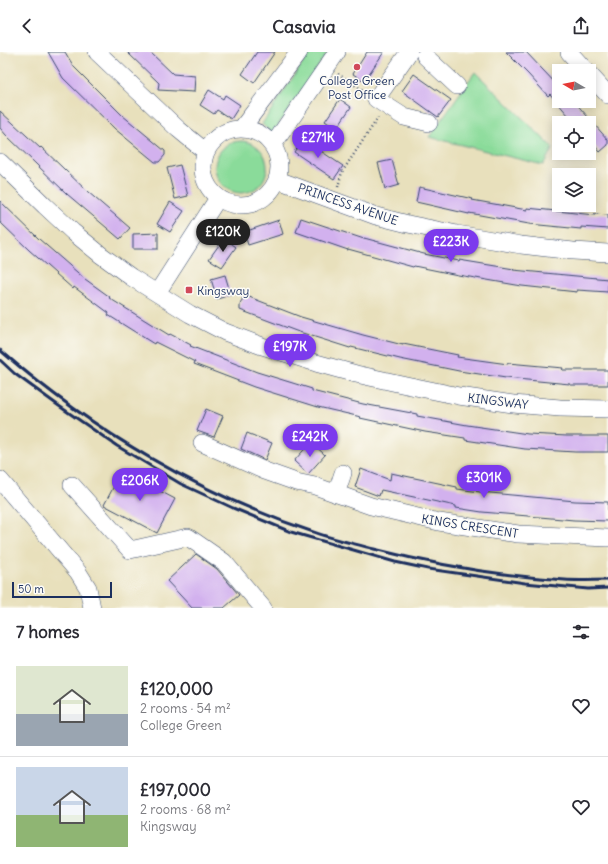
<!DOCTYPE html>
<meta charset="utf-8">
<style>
body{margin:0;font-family:Delius,sans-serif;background:#f7f7f7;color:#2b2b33;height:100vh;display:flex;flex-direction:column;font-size:15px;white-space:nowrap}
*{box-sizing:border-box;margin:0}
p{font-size:13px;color:#7c7c81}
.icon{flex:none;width:22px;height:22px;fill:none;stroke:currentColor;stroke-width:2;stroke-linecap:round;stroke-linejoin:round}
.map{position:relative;height:556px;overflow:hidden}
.drawer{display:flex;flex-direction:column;background:#fff;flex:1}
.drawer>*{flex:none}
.needle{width:26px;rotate:280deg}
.buttons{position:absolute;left:552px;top:12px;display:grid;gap:8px}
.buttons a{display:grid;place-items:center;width:44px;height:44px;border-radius:0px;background:#fff;box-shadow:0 2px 10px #0003;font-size:20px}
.scale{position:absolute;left:12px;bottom:10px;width:100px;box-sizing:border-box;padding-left:4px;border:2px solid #1b2f5e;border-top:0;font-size:11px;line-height:14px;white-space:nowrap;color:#1b2f5e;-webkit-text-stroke:3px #fdfcf7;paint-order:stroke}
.price{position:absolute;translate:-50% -34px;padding:0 9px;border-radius:14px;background:#7c3aed;color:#fff;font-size:13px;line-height:26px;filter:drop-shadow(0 1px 2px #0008)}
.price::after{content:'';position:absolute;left:50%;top:24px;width:12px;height:9px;margin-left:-6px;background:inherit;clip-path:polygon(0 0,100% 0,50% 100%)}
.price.on{background:#222;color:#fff}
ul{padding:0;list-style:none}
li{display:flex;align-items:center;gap:12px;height:100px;padding:0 16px}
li+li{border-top:1px solid #e1e1e2}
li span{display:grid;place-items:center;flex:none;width:112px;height:80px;border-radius:0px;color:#555}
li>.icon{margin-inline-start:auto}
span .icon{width:48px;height:48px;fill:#fffc;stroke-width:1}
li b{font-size:17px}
h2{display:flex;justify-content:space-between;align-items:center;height:48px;padding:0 16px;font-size:17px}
header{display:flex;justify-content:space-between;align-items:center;height:52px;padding:0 16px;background:#fff;font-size:18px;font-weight:700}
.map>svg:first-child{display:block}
.green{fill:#8adb9a;stroke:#52857c}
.building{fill:#d2b1ee}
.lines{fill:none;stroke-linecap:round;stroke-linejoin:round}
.minor-casing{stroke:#3a4a6c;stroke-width:18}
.path{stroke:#3a4a6c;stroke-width:2.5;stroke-dasharray:1 3;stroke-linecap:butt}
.minor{stroke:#fff;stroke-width:17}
.rail{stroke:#1b2f5e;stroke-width:3}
.poi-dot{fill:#d1495b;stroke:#fdfcf7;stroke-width:1.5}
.labels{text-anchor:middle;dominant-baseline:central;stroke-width:3;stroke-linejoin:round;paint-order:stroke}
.poi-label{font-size:12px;fill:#1b2f5e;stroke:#fdfcf7}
.street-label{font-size:12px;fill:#1b2f5e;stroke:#fdfcf7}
</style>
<header><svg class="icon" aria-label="back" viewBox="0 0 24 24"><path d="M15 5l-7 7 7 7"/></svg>Casavia<svg class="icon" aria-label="share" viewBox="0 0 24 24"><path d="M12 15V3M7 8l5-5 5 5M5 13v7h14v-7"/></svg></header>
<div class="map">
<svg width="608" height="556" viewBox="0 0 608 556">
<rect width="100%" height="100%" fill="#fdfcf7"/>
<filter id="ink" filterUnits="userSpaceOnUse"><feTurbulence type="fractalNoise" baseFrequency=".025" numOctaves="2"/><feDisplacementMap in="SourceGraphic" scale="8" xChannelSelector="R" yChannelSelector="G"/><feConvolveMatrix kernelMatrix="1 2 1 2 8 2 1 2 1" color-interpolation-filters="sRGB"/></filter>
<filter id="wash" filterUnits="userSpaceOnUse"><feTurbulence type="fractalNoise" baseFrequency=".012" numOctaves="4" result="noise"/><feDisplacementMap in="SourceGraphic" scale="16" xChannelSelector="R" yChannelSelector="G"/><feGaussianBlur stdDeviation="0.9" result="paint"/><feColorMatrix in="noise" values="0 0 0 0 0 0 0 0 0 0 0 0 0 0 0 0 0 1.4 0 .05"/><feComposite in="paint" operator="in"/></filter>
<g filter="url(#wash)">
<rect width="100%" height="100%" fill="#e8e0bc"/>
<path class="green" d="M310,0H328L272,82L262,72Z
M475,20L553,96L543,113L429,85Z
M215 115a26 26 0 1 1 52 0a26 26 0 1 1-52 0Z"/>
<g id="blocks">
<path class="building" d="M48,0H65L74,15L122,63L165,99V103L159,110H155L115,77L63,26Z
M127,0H150L173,22L195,24L194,40L158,38L159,31Z
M257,0H275L254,31L242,22Z
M367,0H384L364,29L353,22Z
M506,0H526L559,35V49H574L608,88V93L600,100L589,87V71H575L550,42L548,44L528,22Z
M414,22L451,48L438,65L402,39Z
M209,38L223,47L225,43L240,53L231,67L217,58L214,62L200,53Z
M340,47L351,55L336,77L325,69Z
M0,59L40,96L41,95L88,140L130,176L120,187L67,142L6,83L0,76Z
M303,87L343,114L334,127L294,100Z
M392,108L399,133L385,137L378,111Z
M180,113L188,144L175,147L167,116Z
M419,135L473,147L472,148L527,158V156L595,163V162L608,163V177L581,175V177L529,172L469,161V162L416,150Z
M0,149L39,187L85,227L110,245L109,246L169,283L170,282L191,293L190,294L257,320L312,337V339L363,352L417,362V364L467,373L528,382L567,384H608V400H575L525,397L465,388V386L425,380L360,366L361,365L318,355L254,335L194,312L195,310L155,290L154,292L108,263L109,261L74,235L73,237L29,198L0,170Z
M170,150L184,159L170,180L157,172Z
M301,166L364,187V186L424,202L459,209V208L514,217L513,218L608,227V240L577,238V240L522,234L458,223L414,214L413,215L348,197V198L296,180Z
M279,168L283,182L248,193L244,180Z
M158,181V197H133V182Z
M224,186L236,195L222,215L209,207Z
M225,223L231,243L217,247L211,227Z
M244,243L301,265L363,283L403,293V292L458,303L457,305L508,312V311L563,316L562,318H608V333H570V332L506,326L459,319L400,307L351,295L350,296L296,279L240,258V253Z
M206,357L223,364L214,385L197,379Z
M247,381L272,391L265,408L241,397Z
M311,390L325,403L308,422L294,409Z
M361,417L390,428L391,421L457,435V437L480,440L575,449L608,450V469L574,468L482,460L456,456V454L381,438L379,444L355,435Z
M122,419L175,447L157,481L104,453Z
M196,502L217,517L239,543L224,556H192L167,529Z"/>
</g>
</g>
<g filter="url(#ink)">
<use href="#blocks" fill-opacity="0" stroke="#3a4a6c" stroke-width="1"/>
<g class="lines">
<g class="minor-casing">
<path id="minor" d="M97,0L178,77L206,100
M409,0L376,47L404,65L429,71
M569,0L586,19
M425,4L457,34
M589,22L608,43
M242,76L299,0
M203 115a38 38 0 1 1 76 0a38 38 0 1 1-76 0Z
M273,93L337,0
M0,110L45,154L73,180L101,203L131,225L190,262L225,280L262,294L316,311L356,322L406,333L459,344L513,352L560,356L608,357
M278,128L376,164L408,172L457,182L521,193L573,199L608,201
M157,241L218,146
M202,391L265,419L296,430L315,434L371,454L439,470L518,482L608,486
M0,428L78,520L88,536L92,556
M72,433L130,498L188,485L224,510L263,556
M336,442L343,421"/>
</g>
<path class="path" d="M338,22L364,39
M338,135L342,120L378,66"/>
<use href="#minor" class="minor"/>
<path class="rail" d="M0,298C93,379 202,444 319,482C337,488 356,492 374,497C436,513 500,524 565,528C579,529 594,528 608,528
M0,308L15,322L59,354L117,394L181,432L233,456L291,480L395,510L428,517L525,531L588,537L608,536"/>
</g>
</g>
<g class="poi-dot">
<circle cx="357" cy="15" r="4"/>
<rect x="185" y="234" width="8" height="8" rx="2"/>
</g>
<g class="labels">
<g class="poi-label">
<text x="357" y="28">College Green<tspan x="357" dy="14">Post Office</tspan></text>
<text x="197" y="238" text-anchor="start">Kingsway</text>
</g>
<g class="street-label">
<text transform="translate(348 152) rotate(19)">PRINCESS AVENUE</text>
<text transform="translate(498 349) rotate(7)">KINGSWAY</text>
<text transform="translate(470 474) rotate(9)">KINGS CRESCENT</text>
</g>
</g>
</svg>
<div class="buttons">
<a><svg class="needle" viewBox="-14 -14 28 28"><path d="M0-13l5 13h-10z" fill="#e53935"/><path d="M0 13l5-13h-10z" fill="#7c7c81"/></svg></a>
<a><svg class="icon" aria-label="locate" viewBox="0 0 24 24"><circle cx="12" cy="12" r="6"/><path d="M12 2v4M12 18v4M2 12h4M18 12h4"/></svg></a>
<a><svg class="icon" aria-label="layers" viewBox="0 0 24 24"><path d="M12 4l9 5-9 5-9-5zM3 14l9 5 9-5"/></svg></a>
</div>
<div class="scale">50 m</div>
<b class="price" style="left:318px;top:107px">£271K</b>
<b class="price on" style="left:223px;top:201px">£120K</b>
<b class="price" style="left:451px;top:211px">£223K</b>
<b class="price" style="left:290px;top:316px">£197K</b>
<b class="price" style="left:310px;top:406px">£242K</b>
<b class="price" style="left:484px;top:447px">£301K</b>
<b class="price" style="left:140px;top:450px">£206K</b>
</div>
<section class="drawer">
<h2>7 homes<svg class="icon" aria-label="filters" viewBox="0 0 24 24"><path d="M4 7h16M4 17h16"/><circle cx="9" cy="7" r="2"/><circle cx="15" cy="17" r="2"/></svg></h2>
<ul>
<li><span style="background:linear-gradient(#dfe7d0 60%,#9aa5b1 0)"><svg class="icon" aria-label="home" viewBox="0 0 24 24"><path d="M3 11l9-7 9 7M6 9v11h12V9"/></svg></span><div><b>£120,000</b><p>2 rooms · 54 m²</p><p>College Green</p></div><svg class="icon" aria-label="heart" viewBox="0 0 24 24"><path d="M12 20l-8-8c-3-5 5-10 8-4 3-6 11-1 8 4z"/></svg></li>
<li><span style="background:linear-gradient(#c9d6e8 60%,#8fb573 0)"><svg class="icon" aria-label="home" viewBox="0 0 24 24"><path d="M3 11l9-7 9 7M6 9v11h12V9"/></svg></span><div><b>£197,000</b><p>2 rooms · 68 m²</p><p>Kingsway</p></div><svg class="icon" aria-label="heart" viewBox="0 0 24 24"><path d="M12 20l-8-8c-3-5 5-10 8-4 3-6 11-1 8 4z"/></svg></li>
</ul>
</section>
